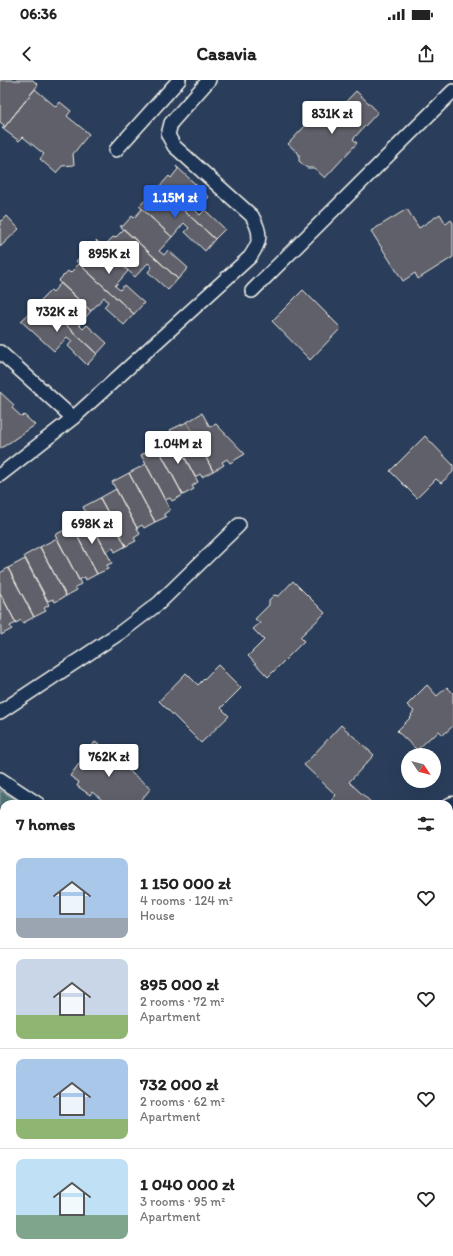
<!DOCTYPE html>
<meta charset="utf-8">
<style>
body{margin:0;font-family:Itim,sans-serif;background:#f6f6f6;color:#222;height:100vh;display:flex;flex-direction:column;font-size:15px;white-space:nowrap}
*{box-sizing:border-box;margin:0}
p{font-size:13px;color:#767676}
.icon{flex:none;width:22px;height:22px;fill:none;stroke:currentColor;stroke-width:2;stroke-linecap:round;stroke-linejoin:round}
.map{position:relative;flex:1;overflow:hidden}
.side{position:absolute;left:0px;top:720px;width:453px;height:456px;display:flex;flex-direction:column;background:#fff;border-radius:12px 12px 0 0;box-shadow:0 4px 16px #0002}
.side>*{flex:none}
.needle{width:26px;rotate:125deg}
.tools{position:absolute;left:401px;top:668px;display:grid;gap:8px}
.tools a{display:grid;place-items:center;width:40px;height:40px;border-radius:50%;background:#fff;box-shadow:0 4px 16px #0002;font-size:20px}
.price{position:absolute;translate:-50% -34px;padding:0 9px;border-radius:4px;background:#fff;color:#222;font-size:13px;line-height:26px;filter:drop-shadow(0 1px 2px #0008)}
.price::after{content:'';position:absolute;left:50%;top:24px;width:12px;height:9px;margin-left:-6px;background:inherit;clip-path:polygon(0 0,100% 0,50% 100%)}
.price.active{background:#2563eb;color:#fff}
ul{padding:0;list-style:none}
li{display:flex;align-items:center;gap:12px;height:100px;padding:0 16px}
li+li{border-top:1px solid #e0e0e0}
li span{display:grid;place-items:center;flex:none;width:112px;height:80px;border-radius:8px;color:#555}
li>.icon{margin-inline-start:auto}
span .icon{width:48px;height:48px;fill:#fffc;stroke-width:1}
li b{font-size:17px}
h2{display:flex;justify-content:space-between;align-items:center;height:48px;padding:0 16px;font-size:17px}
.status{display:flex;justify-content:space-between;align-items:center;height:28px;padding:0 20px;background:#fff;direction:ltr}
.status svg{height:11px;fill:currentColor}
header{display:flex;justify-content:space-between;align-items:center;height:52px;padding:0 16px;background:#fff;font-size:18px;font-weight:800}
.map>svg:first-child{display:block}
.green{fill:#507374;stroke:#a2b2ae}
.building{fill:#60606a;stroke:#f4f1e8}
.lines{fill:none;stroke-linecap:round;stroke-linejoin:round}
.lane-casing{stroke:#f4f1e8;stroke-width:16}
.street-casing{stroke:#f4f1e8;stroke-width:25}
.lane{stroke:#1d3557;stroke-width:13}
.street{stroke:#1d3557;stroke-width:22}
</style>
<div class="status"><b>06:36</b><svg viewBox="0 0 49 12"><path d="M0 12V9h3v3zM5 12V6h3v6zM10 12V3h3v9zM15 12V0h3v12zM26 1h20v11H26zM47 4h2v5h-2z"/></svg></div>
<header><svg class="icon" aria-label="back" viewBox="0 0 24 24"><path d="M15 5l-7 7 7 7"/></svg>Casavia<svg class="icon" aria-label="share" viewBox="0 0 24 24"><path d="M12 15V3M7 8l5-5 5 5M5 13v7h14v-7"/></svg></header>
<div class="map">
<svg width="453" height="1176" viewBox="0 0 453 1176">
<rect width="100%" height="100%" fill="#2a3e5b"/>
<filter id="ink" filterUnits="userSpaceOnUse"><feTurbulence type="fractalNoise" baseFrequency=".025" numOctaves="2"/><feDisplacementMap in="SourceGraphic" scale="8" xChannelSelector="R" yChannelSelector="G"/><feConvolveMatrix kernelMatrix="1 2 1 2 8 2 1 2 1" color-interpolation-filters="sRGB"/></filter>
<g filter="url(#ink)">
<path class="green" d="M0,710L23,724H4V1161L0,1165Z
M453,739V1176H17L21,1172H449V744Z"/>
<path class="building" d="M0,0H33L38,5L3,49L2,48L4,45L0,42Z
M35,9L56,27L60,22L71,31L67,36L89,54L73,74L74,85L62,86L56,93L40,79L44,74L23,57L19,61L3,49Z
M356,11L378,32L353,59L357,63L325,98L314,88H307L299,81V74L288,64L321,29L330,38Z
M176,86L209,117L196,131L200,135L205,130L225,149L215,159L157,106L159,107L169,96L171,98L178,89Z
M160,109L215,159L205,171L185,152L189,148L184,143L172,157L139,126L149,117L151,119Z
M142,129L172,157L159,171L164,175L168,170L188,188L178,199L120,146H123L132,136L134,138Z
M407,129L419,148L440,134L446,144L451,140L453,143V177L418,199L415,193L403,201L371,151Z
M7,136L19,149L0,167V139L2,141Z
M124,149L178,199L168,210L148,192L152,187L148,183L135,197L103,167L113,157L115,158Z
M96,160L128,191L115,206L120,210L124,205L144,223L134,234L76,181L87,170L89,172L97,163Z
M79,184L134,234L124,245L104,227L108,222L104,217L91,231L58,201L68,191L70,193Z
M61,203L91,231L79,245L83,249L87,245L107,263L97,274L40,221L51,210L53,212Z
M303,210L341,248L310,280L272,241Z
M42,223L97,274L87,285L68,266L72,261L67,257L54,271L21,241L32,231L34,233Z
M0,312L14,325L12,328L22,337L24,335L35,345L0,369Z
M202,333L210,347L216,344L245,374L230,383L227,379L222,382L224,385L213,391L187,342Z
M187,342L213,391L202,397L200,394L195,397L170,350Z
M425,356L453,385V392L441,403L436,399L417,418L390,391Z
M174,357L198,402L192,406L194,409L183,415L157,366Z
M157,366L183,415L172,421L170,418L165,420L141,375Z
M146,384L170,430L164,434L166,437L155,442L129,393Z
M129,393L155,442L144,448L142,445L137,448L112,402Z
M116,409L140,454L134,458L136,461L126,466L100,418Z
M100,418L126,466L115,472L113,468L106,472L83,427Z
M88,437L112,483L107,485L108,489L97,494L72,446Z
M72,446L97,494L86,500L85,497L79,500L55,455Z
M57,458L81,504L75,507L77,510L66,516L40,467Z
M40,467L66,516L55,522L53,519L48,521L24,476Z
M25,479L49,525L44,528L46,531L34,537L8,488Z
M8,488L34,537L23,543L21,540L16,543L0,513V493Z
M293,501L325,533L300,557L304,561L268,597L248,576L264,560L253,549L260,543L255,539L269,525V520L274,515L279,516Z
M0,513L16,543L10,546L12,549L1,555Z
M218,585L241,608L221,628L229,636L201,663L159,621L186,593L198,605Z
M427,605L437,616L447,607L453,613V646L443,655L439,651L433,657L432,656L417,670L397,651L412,636L411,635L414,631L407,625Z
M341,645L374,675L349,702L373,724H331L329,723L336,715L304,685Z
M95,662L131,689L129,691L151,708L138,724H112L108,721L106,723L92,712L90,715L77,706L79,702L70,696Z"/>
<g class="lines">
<g class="lane-casing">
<path id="lane" d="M116,70L179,0
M252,211L453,11
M0,272L73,338
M0,395L73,338L250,177C261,161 262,154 252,136L174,66L168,55L171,43L209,0
M0,632L121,552L159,523L239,445
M0,699L38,724"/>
</g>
<g class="street-casing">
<path id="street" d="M449,733L453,728
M2,1176L6,1172"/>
</g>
<use href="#lane" class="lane"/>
<use href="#street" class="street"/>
</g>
</g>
</svg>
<div class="tools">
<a><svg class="needle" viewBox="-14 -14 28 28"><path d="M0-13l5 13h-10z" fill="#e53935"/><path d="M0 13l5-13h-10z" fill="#767676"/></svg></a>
</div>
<b class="price" style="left:332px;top:55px">831K zł</b>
<b class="price active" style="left:175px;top:139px">1.15M zł</b>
<b class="price" style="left:109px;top:195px">895K zł</b>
<b class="price" style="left:57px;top:253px">732K zł</b>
<b class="price" style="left:178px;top:385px">1.04M zł</b>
<b class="price" style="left:92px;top:465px">698K zł</b>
<b class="price" style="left:109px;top:698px">762K zł</b>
<section class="side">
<h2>7 homes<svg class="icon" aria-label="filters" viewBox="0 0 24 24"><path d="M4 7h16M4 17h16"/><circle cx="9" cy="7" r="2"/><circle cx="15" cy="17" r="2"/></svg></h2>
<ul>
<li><span style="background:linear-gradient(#a9c7e8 75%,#9aa5b1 0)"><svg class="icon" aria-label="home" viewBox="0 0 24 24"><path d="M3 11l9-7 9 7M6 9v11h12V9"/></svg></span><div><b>1 150 000 zł</b><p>4 rooms · 124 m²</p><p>House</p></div><svg class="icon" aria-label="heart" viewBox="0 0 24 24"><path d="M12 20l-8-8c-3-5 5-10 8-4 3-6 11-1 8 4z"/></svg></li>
<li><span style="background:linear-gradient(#c9d6e8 70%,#8fb573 0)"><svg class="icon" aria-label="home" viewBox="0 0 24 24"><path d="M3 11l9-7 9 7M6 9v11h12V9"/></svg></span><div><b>895 000 zł</b><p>2 rooms · 72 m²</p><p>Apartment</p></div><svg class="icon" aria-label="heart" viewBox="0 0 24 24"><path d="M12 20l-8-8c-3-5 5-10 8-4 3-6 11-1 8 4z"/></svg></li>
<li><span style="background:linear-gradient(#a9c7e8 75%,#8fb573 0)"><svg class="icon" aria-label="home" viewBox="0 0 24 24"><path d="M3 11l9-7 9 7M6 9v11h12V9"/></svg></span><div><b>732 000 zł</b><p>2 rooms · 62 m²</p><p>Apartment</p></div><svg class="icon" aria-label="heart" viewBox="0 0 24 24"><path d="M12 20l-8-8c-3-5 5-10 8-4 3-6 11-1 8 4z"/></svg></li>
<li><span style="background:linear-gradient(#bfe0f5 70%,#7fa58c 0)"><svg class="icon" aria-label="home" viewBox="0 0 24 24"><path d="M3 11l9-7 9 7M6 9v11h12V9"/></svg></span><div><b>1 040 000 zł</b><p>3 rooms · 95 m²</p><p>Apartment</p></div><svg class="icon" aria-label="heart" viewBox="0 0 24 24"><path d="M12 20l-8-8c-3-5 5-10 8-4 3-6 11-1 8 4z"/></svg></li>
</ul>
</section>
</div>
